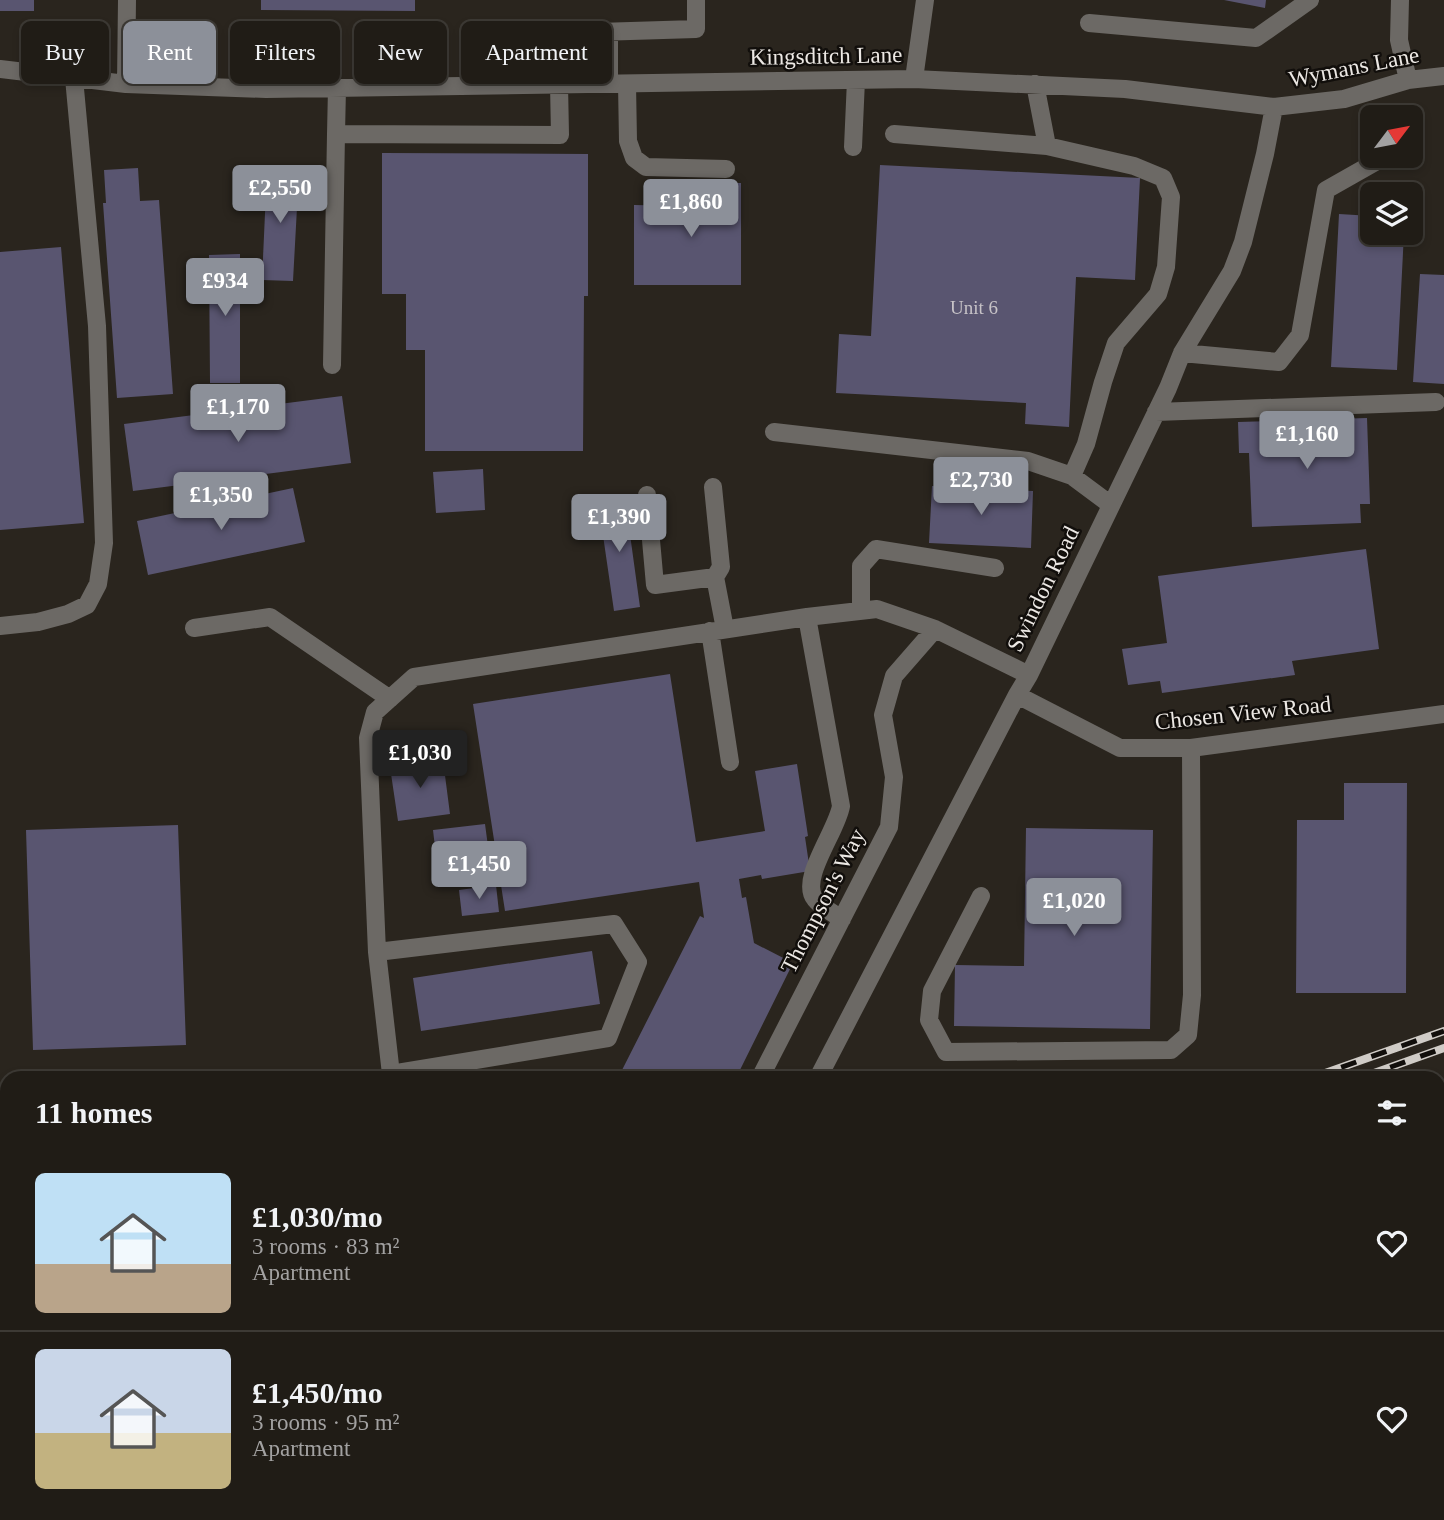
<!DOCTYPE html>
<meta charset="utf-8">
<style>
body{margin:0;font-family:"Times New Roman",serif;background:#2d2923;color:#f1f3f6;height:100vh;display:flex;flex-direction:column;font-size:26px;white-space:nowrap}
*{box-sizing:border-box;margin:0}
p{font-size:23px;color:#a2a1a1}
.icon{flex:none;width:38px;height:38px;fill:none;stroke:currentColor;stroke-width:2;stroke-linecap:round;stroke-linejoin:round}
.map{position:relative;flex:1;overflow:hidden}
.drawer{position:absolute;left:0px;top:1071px;width:1446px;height:450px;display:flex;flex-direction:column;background:#201c16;border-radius:21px 21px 0 0;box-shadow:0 4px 10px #0003,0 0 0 2px #3d3a35}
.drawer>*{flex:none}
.banner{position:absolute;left:21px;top:21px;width:700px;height:63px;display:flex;gap:14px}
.needle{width:46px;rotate:58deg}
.buttons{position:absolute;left:1360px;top:105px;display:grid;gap:14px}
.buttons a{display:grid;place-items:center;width:63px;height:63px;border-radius:10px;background:#201c16;box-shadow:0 4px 10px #0003,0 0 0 2px #3d3a35;font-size:35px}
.price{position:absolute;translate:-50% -60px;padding:0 16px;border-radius:7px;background:#8c9099;color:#fff;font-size:23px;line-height:46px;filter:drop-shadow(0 2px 4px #0008)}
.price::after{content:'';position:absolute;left:50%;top:42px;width:21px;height:16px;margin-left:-10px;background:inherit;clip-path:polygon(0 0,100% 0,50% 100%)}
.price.selected{background:#222;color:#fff}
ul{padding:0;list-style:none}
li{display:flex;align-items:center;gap:21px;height:175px;padding:0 35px}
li+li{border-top:2px solid #3d3a35}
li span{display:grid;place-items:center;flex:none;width:196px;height:140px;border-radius:10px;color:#555}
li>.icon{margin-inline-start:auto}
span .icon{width:84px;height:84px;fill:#fffc;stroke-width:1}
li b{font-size:30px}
h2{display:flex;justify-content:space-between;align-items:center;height:84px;padding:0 35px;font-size:30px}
.tag{padding:0 24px;border-radius:10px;background:#201c16;box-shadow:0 4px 10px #0003,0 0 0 2px #3d3a35;font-size:24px;line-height:63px}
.tag.selected{background:#8c9099;color:#fff}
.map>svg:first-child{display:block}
.building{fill:#595570}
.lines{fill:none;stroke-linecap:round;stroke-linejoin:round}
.path{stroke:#89857f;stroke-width:4.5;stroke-dasharray:5 5;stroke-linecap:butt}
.minor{stroke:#6c6965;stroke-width:18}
.rail-casing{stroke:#d0ccc7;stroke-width:8}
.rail{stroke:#110e0b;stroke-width:5;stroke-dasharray:16;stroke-linecap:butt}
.labels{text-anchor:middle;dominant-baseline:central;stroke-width:5;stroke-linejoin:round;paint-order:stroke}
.number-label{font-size:19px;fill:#c7c3c7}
.street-label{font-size:23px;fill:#ece8e4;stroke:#110e0b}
</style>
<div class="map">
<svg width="1444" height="1520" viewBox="0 0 1444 1520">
<rect width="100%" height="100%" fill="#2a251e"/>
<path class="building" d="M0,0H34V11H0Z
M261,0H415V11L261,10Z
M1224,0H1266L1265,8Z
M382,153L588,154V296H584L583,451H425V350H406V294H382Z
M880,165L1140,178L1135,280L1076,277L1069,427L1025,424L1026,403L836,393L839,334L871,336Z
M138,168L140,201L159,200L173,394L117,398L103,203H106L104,170Z
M267,169L299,171L293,281L262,280Z
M687,183H741V285H634V205L687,206Z
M1339,214L1372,216V233H1404L1397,370L1331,367Z
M61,247L84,523L0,530V252Z
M240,254V383H210L209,255Z
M1420,274L1444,275V384L1413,382Z
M342,396L351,463L133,491L124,424Z
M1367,418L1370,504H1360L1361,523L1252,527L1249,453H1239L1238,422Z
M483,469L485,510L436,513L433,472Z
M932,486L1033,491L1031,548L929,543Z
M293,488L305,542L148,575L137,521Z
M625,498L640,607L614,611L598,501Z
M1366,549L1379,649L1292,661L1295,675L1162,693L1160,681L1128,685L1122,649L1167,643L1158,576Z
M670,674L696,842L765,831L755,771L797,764L808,836L805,837L810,871L762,879L761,875L739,879L742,898L746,897L754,943L793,963L736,1078H618L700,916L704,918L699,882L505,911L473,704Z
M443,760L450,814L398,821L390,767Z
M1344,783H1407L1406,993H1296L1297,820H1344Z
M485,824L492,876L439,882L433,830Z
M178,825L186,1045L33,1050L26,830Z
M1026,828L1153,830L1150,1029L954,1026L955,965L1024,966Z
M496,885L499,912L462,916L459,890Z
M592,951L600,1004L421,1031L413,978Z
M0,1103L7,1148V1170L0,1171Z
M0,1218H2L5,1250H0Z
M1444,1304V1343L1438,1345V1306Z
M1444,1400V1447L1439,1448L1438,1401Z
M1444,1457V1488H1443L1438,1458Z
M607,1514H650L645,1520H602Z
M822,1514H857L859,1520H825Z
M972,1514H998L974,1520Z
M1137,1514H1175L1177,1520H1139Z
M1415,1514H1428L1430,1520H1406L1405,1516Z"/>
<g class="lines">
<path class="path" d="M562,1514L570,1520"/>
<path class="minor" d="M1400,0L1399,40L1408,80
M1089,23L1256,38L1310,0
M396,29L400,87
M609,32V84
M469,36L696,29V0
M0,69L126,84L266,89L914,79L1125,89L1274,107L1344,99L1408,80L1444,76
M914,79L925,0
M126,84L127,0
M627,84L628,141L634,158L646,167L726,169
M1035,84L1047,146L1134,166L1163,178L1171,197L1166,267L1158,294L1116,343L1103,382L1086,444L1072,476L1111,505
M337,88L336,134L560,135L559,84
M894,134L1047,146
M853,147L856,80
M1182,353L1279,362L1300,335L1326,190L1386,156
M332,365L336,134
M1156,412L1436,402
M774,432L1028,461L1072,476
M713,487L721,567L715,577L725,629
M647,495L655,585L715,577
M861,610V566L876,549L995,568
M807,617L841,806C837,831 799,879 815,899C821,907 833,913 842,919
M0,626L38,622L68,614L87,605L98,584L104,543L97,326L74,78
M194,628L270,617L390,699
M710,631L730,762
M1017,695L1120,748H1191L1444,714
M981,896L932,991L929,1020L946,1052L1171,1050L1188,1035L1192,995L1191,748
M377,952L614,924L638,962L608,1038L391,1074L377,952L368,738L375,712L414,677L807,617L877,609L935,629L1029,675
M760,1078L889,827L894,777L883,715L894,676L935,629
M818,1078L1017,695L1029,675L1168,388L1182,353L1232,271L1243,242L1265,154L1274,107
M1438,1249L1444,1247
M0,1276L7,1275
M0,1442L7,1440
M916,1514L918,1520
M1227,1514L1228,1520
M510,1520L516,1514
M1384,1520L1385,1514"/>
<g class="rail-casing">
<path id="rail" d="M1311,1078L1444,1031
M1360,1078L1444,1048
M59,1520L77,1514
M105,1520L123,1514"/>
</g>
<use href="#rail" class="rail"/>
</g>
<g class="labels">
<g class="number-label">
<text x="974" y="307">Unit 6</text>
</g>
<g class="street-label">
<text transform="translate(826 56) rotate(-1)">Kingsditch Lane</text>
<text transform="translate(1354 67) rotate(-11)">Wymans Lane</text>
<text transform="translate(1043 589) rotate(-64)">Swindon Road</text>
<text transform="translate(1243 713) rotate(-6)">Chosen View Road</text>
<text transform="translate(823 901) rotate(-63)">Thompson's Way</text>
</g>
</g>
</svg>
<div class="buttons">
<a><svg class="needle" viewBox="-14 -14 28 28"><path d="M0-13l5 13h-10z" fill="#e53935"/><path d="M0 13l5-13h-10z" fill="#a2a1a1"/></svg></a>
<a><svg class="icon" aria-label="layers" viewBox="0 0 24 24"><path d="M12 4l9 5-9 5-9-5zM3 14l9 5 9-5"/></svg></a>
</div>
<b class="price" style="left:280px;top:225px">£2,550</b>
<b class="price" style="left:691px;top:239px">£1,860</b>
<b class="price" style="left:225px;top:318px">£934</b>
<b class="price" style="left:238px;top:444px">£1,170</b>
<b class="price" style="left:1307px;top:471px">£1,160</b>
<b class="price" style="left:981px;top:517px">£2,730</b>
<b class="price" style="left:221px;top:532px">£1,350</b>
<b class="price" style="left:619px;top:554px">£1,390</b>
<b class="price selected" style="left:420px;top:790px">£1,030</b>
<b class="price" style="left:479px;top:901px">£1,450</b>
<b class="price" style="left:1074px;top:938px">£1,020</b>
<div class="banner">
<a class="tag">Buy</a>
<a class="tag selected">Rent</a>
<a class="tag">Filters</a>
<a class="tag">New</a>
<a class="tag">Apartment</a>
</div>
<section class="drawer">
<h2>11 homes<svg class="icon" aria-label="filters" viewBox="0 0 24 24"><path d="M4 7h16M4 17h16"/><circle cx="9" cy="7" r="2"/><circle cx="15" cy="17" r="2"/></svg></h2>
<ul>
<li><span style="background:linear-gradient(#bfe0f5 65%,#b9a48a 0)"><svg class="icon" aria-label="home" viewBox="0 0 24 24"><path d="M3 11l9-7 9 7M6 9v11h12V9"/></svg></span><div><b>£1,030/mo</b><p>3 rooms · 83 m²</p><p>Apartment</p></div><svg class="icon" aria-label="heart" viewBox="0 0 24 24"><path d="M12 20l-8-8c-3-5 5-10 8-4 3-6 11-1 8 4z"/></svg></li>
<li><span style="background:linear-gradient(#c9d6e8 60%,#c2b280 0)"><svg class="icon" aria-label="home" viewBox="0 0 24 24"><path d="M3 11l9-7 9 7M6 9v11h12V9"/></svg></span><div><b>£1,450/mo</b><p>3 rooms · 95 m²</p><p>Apartment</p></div><svg class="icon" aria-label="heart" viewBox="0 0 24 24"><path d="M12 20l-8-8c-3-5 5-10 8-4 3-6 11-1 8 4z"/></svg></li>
</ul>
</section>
</div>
